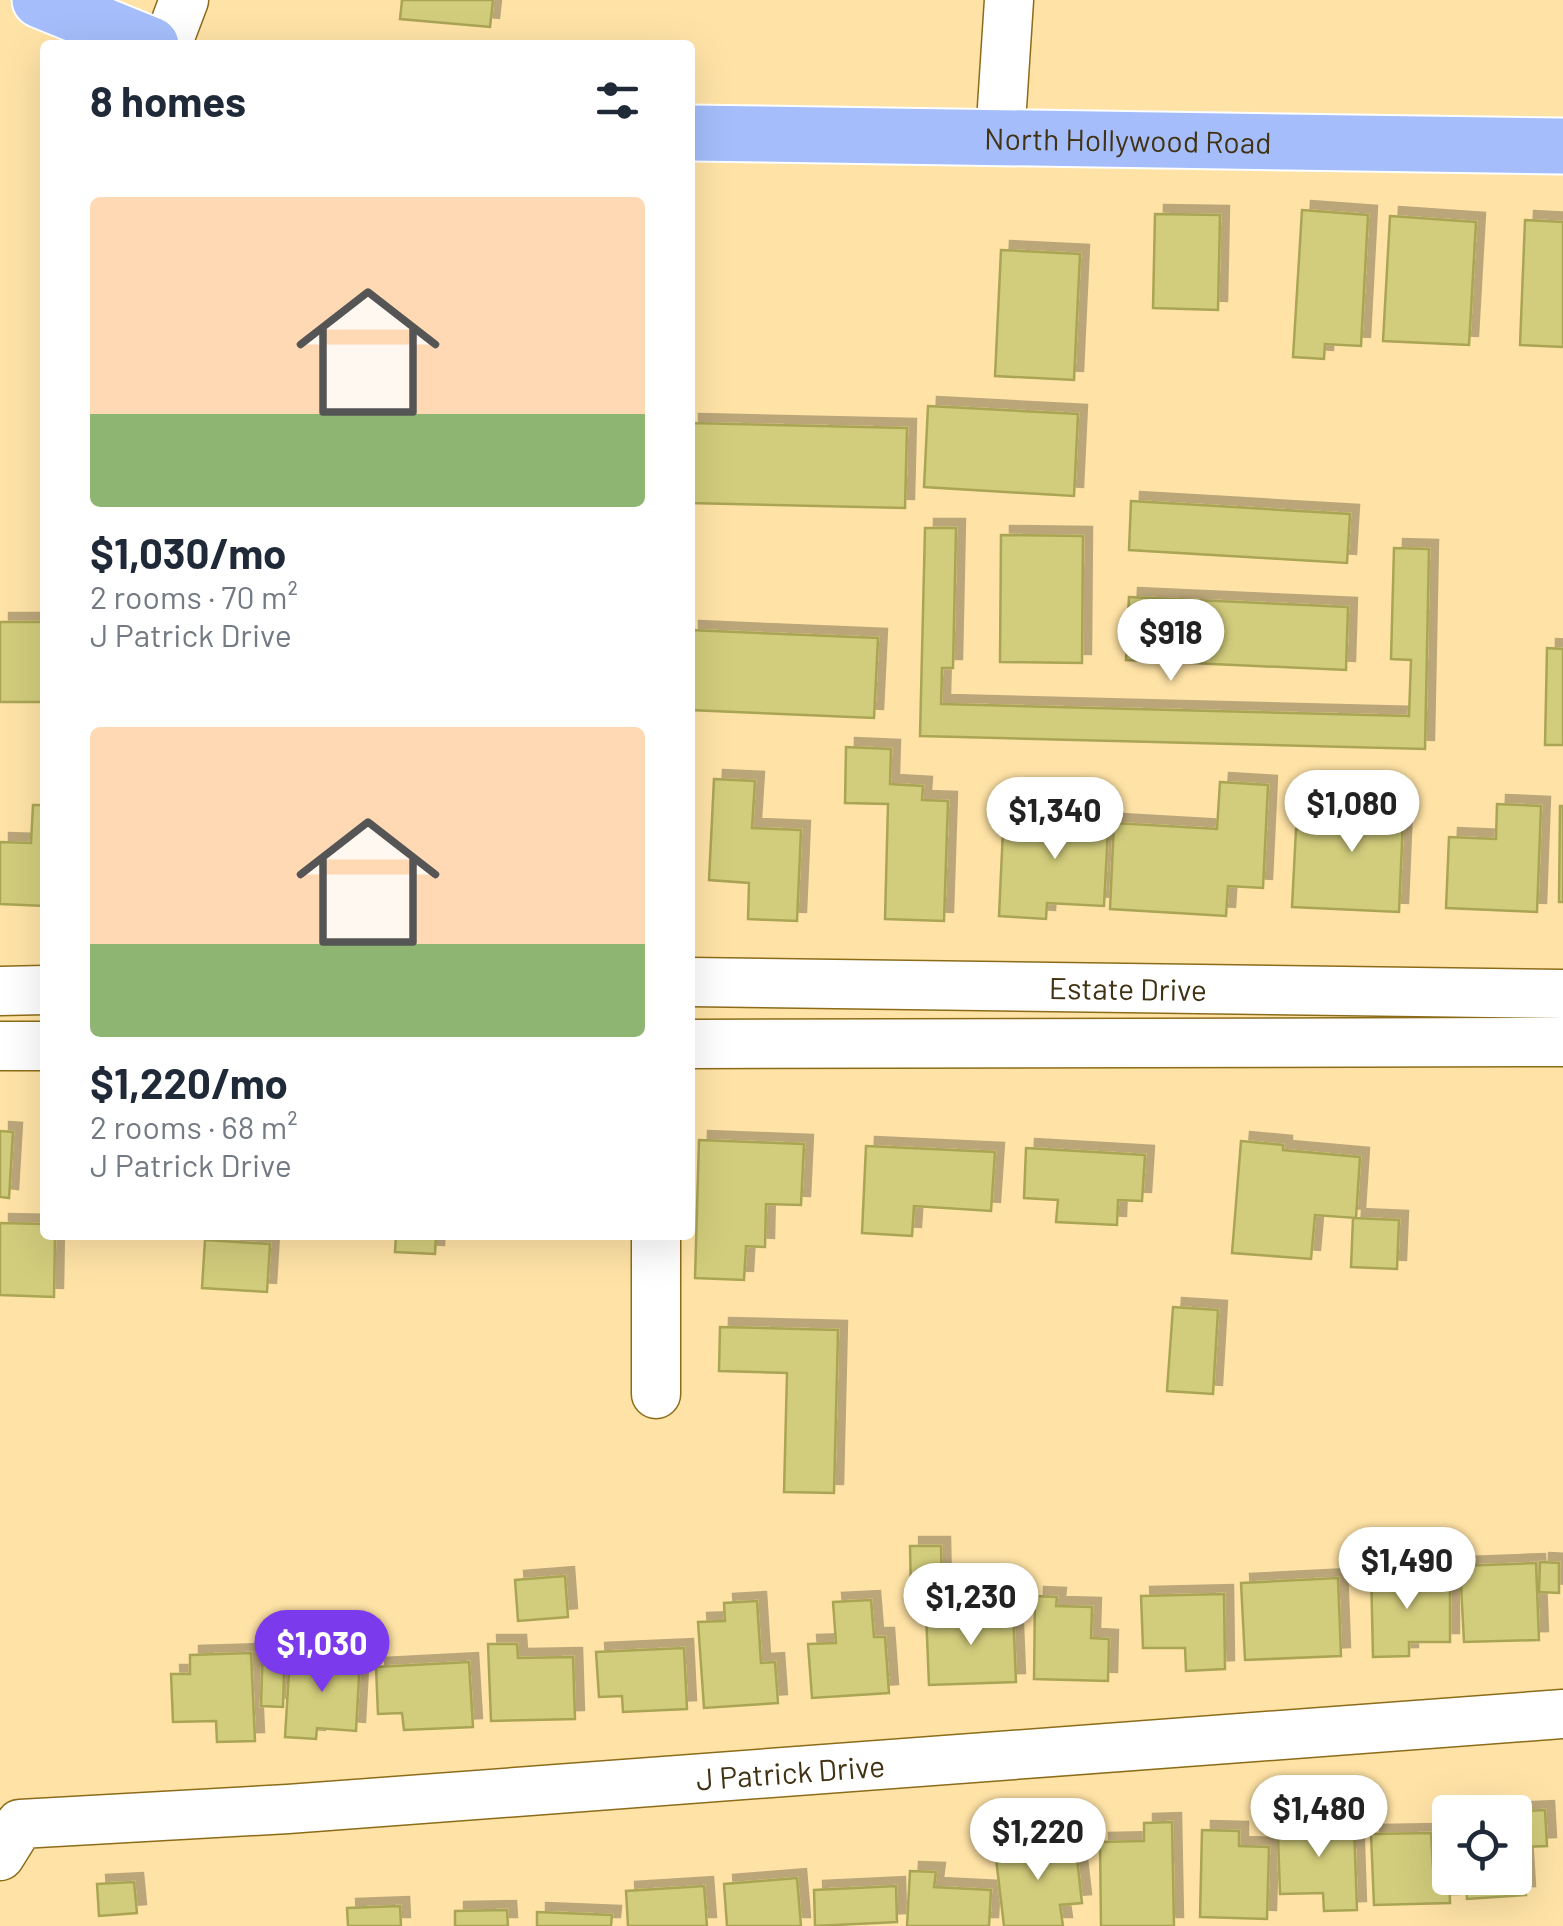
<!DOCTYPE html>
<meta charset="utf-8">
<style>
body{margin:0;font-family:Barlow,sans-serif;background:#f6f6f7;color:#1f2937;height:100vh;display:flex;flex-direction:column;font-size:38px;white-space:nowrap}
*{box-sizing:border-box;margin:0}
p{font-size:32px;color:#747a83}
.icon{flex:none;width:55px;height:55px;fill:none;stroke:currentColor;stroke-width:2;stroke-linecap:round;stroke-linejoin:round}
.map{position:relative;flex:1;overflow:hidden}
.sheet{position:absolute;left:40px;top:40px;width:655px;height:1200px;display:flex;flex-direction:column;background:#fff;border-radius:10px;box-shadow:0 10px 40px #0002}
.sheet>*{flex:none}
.buttons{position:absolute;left:1432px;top:1795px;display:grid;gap:20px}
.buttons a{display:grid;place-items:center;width:100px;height:100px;border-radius:10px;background:#fff;box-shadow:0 10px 40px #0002;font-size:50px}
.price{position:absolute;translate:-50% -85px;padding:0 22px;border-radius:35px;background:#fff;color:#222;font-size:32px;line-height:65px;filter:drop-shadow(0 2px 5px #0008)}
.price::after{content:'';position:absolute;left:50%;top:60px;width:30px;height:22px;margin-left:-15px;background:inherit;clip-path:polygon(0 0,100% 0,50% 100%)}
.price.current{background:#7c3aed;color:#fff}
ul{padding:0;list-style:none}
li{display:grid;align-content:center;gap:20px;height:530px;padding:0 50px}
li span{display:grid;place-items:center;height:310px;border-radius:10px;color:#555}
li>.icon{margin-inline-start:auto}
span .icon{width:180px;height:180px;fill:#fffc;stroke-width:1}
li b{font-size:42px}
h2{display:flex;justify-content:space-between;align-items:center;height:120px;padding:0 50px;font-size:42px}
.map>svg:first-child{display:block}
.building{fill:#d2cd7c;stroke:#aaa554;stroke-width:2.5;filter:url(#shadow)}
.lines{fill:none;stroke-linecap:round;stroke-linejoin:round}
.minor-casing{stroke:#8d6c19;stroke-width:51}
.major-casing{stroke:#fff;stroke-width:59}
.minor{stroke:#fff;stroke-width:48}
.major{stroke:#a5befb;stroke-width:55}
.labels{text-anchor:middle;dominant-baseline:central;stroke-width:9;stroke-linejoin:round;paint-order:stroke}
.street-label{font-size:30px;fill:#403212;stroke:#f9f2e4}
</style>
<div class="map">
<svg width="1563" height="1926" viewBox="0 0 1563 1926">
<defs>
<filter id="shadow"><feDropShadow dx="9" dy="-9" stdDeviation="0" flood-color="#0004"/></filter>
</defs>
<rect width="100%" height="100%" fill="#ffe3a6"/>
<path class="building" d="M402,0H493L490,27L400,19Z
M1302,210L1368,215L1361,346L1325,344L1324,359L1293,357Z
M1155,214L1220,215L1218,310L1153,308Z
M1390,216L1476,222L1469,345L1383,341Z
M1525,220L1563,222V347L1520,345Z
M1001,250L1080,254L1074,380L995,376Z
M928,406L1078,414L1074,496L924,487Z
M690,423L907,428L905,508L690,503Z
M1131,501L1350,514L1347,563L1129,550Z
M925,528H956L953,668H942L941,704L1409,716L1411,660L1391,659L1394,548L1429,549L1425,749L920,736Z
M1001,535L1083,536L1082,663L1000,662Z
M1129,597L1348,607L1346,670L1126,660Z
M0,622H45V702H0Z
M690,630L878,638L874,718L690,710Z
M1547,648L1563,649V745H1545Z
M846,747L891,749L890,784L923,786L922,800L948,801L944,921L885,919L888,804L845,803Z
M714,779L755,781L752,828L801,830L797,921L748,919L749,883L709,880Z
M1220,782L1268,785L1263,888L1228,886L1226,916L1110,909L1114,823L1217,829Z
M1328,791L1404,795L1399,912L1292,907L1296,829L1327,830Z
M1497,804L1541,806L1537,912L1446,908L1449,837L1496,839Z
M33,805H45V906L0,904V842L31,843Z
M1033,805L1109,810L1104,906L1047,903L1046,919L999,916L1003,830L1031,832Z
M1560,806H1563V902H1559Z
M0,1131L13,1132L9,1198L0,1197Z
M699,1140L804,1144L801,1205L766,1204L765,1247L746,1246L744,1280L695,1278Z
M1241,1141L1283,1145V1150L1360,1157L1356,1218L1315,1215L1311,1259L1232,1253Z
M866,1146L995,1152L991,1211L914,1206L912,1236L862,1233Z
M1026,1148L1145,1155L1142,1201L1118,1200L1117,1225L1056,1222L1058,1200L1024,1198Z
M1353,1218L1399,1220L1397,1269L1351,1267Z
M0,1223L45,1224V1235H55L54,1297L0,1295Z
M396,1235H436L435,1254L395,1252Z
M205,1240L270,1244L267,1292L202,1288Z
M1173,1307L1218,1310L1213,1394L1167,1391Z
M720,1327L838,1330L834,1493L784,1492L787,1373L719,1371Z
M910,1546H941L942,1594L911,1595Z
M1540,1562L1559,1563V1593L1539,1592Z
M1536,1563L1539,1640L1464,1642L1460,1566Z
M1371,1568H1408V1583H1450V1642H1409V1656L1373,1657Z
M565,1576L568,1617L518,1621L515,1580Z
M1338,1578L1341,1656L1245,1660L1241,1583Z
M1224,1594L1225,1669L1186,1671L1185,1648H1143L1141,1596Z
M1035,1596L1057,1597L1056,1606L1092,1607L1091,1638L1109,1639L1108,1681L1034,1679Z
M871,1600L874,1637H885L889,1693L812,1698L808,1644L836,1643L833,1602Z
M757,1601L761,1663L775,1662L778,1703L704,1708L698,1622L725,1621L724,1603Z
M1013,1610L1016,1682L929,1685L926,1613Z
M263,1642L285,1643L283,1707L261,1706Z
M488,1644H517L518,1658L573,1657L575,1719L491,1721Z
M684,1648L687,1709L623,1712L622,1696L599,1697L596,1652Z
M251,1653L255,1741L217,1742L216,1721L173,1722L171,1674H190V1655Z
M290,1655L360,1659L356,1731L317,1728L316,1739L285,1737Z
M469,1662L473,1727L404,1730L402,1713L378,1714L376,1667Z
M1291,1808H1323L1324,1827L1354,1826L1357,1910L1324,1911L1323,1893L1280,1894L1278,1835H1291Z
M1545,1810L1547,1846L1523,1847L1526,1895L1467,1899L1466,1878H1515V1812H1500Z
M1172,1822L1174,1926H1101L1100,1842L1144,1841V1823Z
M1202,1830L1239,1831V1846L1269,1847L1267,1919L1200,1917Z
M1431,1833L1433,1868H1449L1450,1903L1374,1905L1371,1834Z
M1075,1841L1082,1903L1060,1905L1063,1926H1004L995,1850Z
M910,1871L936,1872L934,1887L991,1890L989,1926H907Z
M797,1878L801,1926H727L724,1884Z
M134,1882L137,1913L99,1916L97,1884Z
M704,1886L707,1926H628L626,1891Z
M896,1886L897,1922L815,1926L814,1890Z
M400,1906L401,1926H348L347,1908Z
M507,1910L508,1926H455V1911Z
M537,1912L612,1915L611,1926H537Z"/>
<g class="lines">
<g class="minor-casing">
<g id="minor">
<path d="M167,45L184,0"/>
<path d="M1000,138L1009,0"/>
<path id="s1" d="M690,982L1563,994"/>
<path d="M0,991L45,990"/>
<path d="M690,1044L1563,1042"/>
<path d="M0,1046H45"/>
<path d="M656,1394V1235"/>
<path id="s2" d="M0,1856L20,1824L288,1809L1563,1714"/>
</g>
</g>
<g class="major-casing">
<g id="major">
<path d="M40,0L151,45"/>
<path id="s3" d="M690,133L1563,146"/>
</g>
</g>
<use href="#minor" class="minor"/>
<use href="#major" class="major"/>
</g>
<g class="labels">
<g class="street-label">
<text stroke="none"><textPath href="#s3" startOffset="438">North Hollywood Road</textPath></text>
<text stroke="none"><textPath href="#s1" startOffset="438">Estate Drive</textPath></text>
<text stroke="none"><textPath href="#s2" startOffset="810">J Patrick Drive</textPath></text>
</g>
</g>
</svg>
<div class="buttons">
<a><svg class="icon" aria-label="locate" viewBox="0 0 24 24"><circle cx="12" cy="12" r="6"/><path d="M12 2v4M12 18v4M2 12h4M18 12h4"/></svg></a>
</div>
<b class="price" style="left:1171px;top:684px">$918</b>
<b class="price" style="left:1352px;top:855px">$1,080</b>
<b class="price" style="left:1055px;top:862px">$1,340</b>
<b class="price" style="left:1407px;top:1612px">$1,490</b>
<b class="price" style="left:971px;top:1648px">$1,230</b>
<b class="price current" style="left:322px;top:1695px">$1,030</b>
<b class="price" style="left:1319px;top:1860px">$1,480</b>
<b class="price" style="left:1038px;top:1883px">$1,220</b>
<section class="sheet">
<h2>8 homes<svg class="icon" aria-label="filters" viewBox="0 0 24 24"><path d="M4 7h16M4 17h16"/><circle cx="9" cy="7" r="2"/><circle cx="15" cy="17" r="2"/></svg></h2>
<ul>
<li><span style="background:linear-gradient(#ffd9b3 70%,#8fb573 0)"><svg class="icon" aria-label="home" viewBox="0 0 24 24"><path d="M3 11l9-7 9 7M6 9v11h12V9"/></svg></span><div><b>$1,030/mo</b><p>2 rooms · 70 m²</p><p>J Patrick Drive</p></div></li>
<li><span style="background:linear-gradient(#ffd9b3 70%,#8fb573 0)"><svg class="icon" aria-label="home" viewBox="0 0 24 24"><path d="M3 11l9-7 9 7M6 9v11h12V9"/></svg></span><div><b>$1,220/mo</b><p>2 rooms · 68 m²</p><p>J Patrick Drive</p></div></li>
</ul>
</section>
</div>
